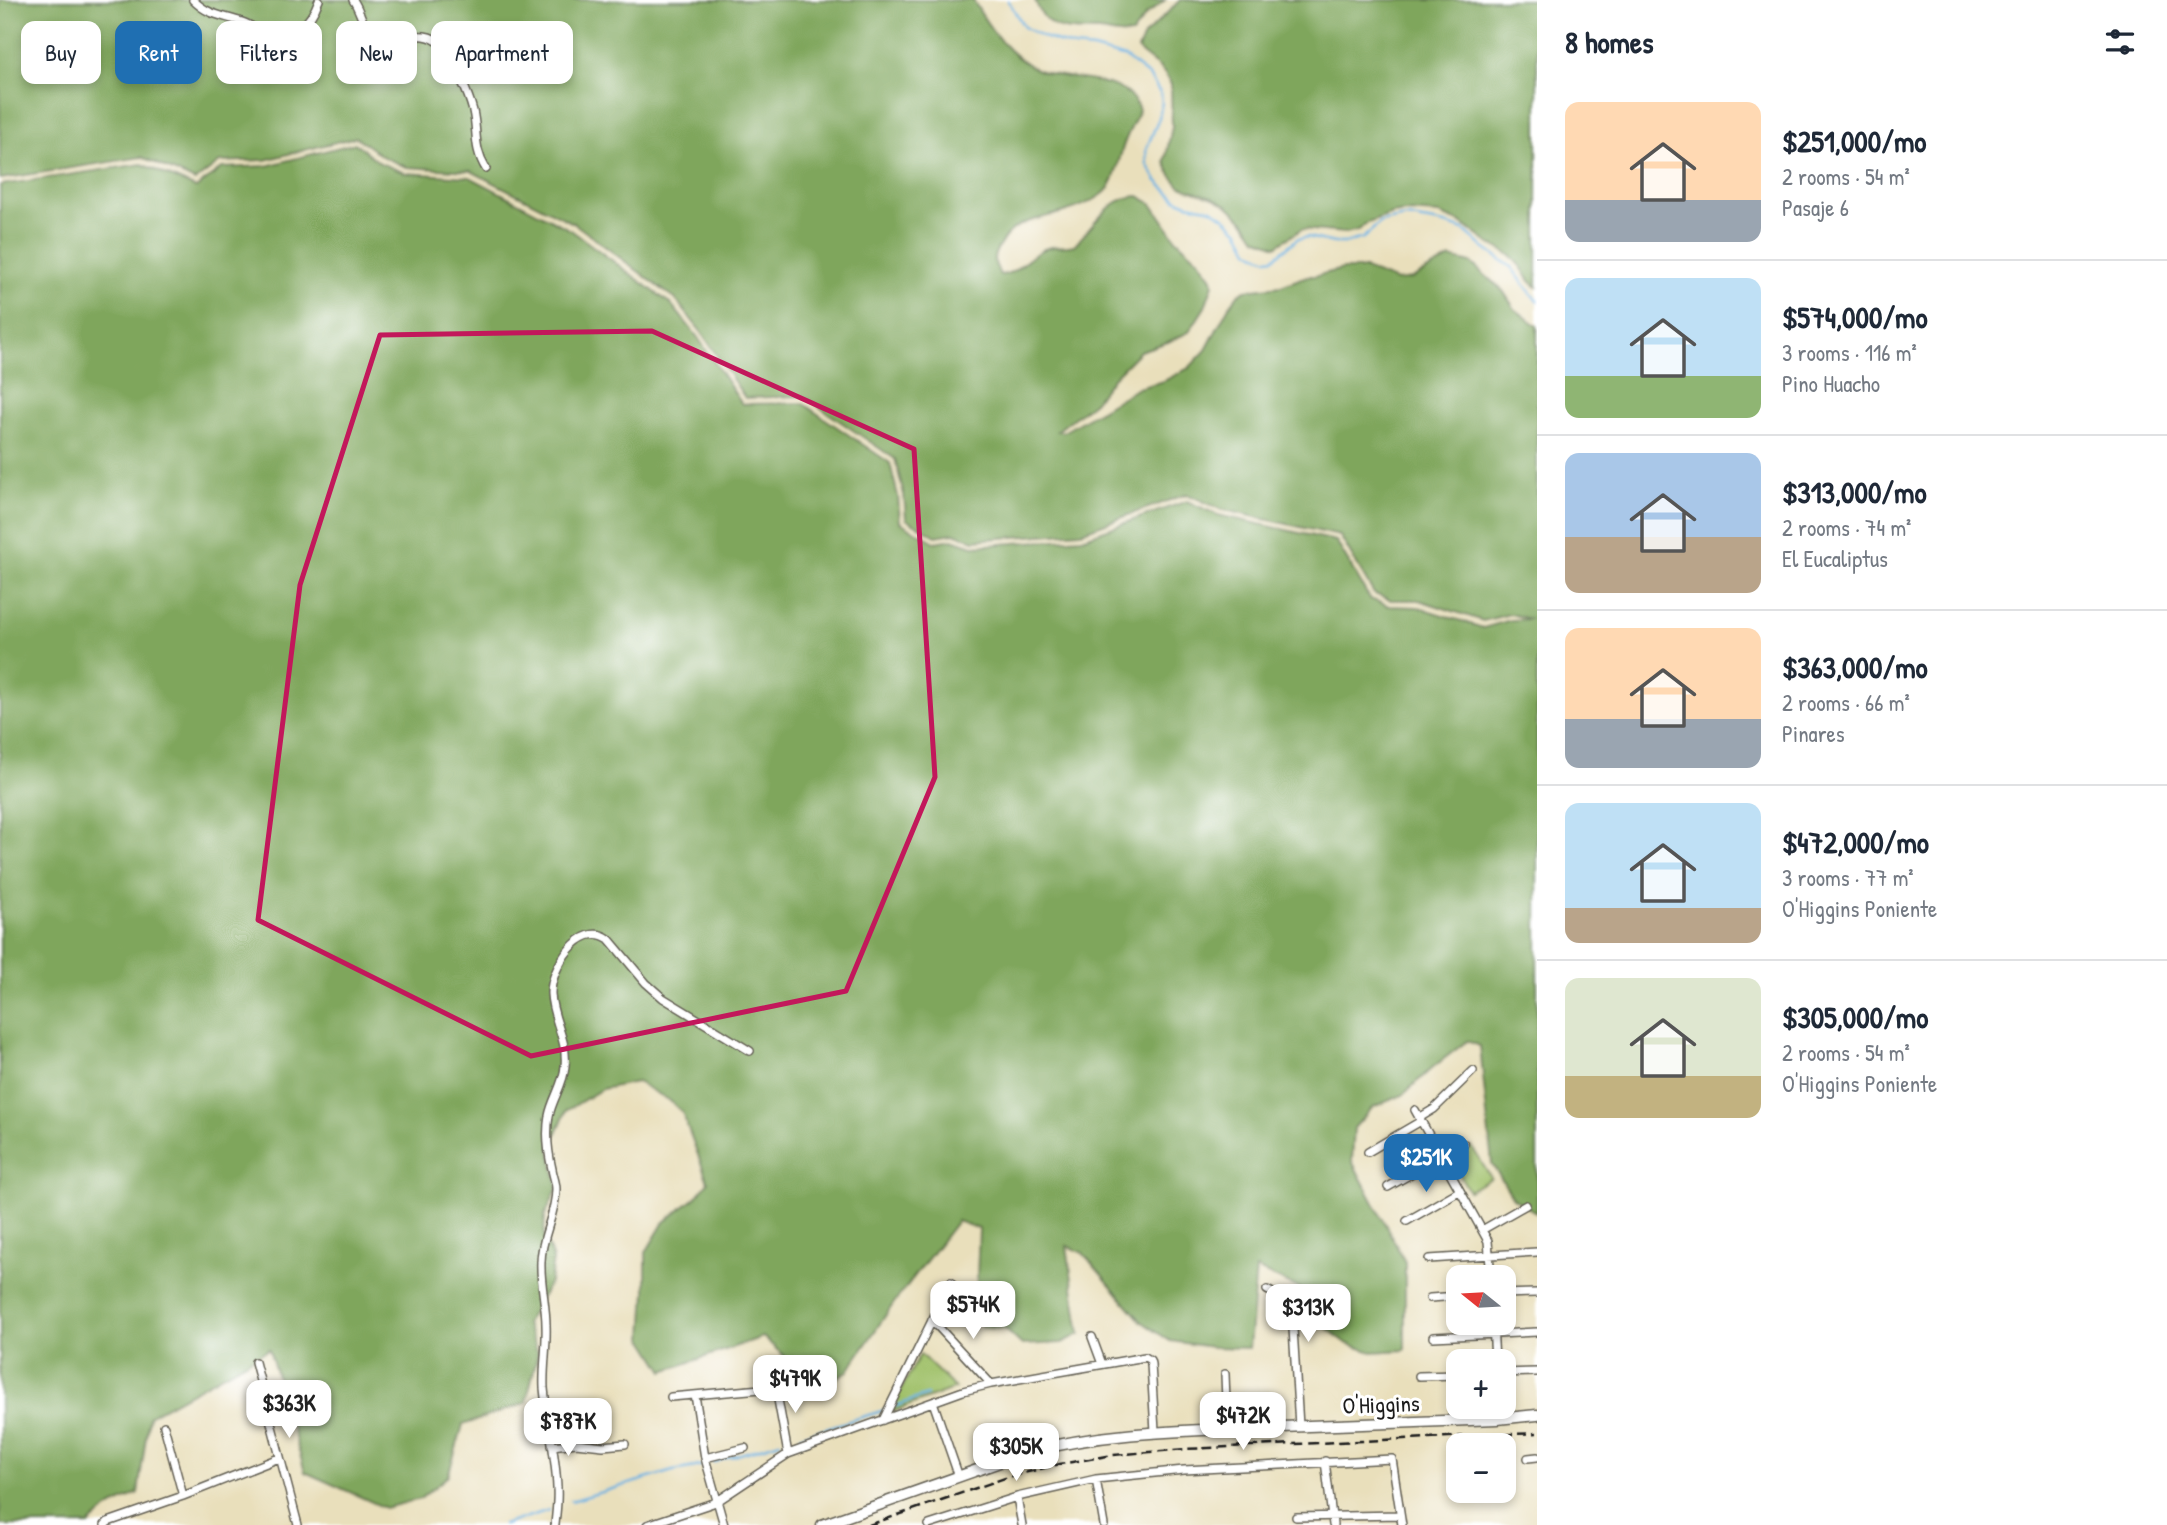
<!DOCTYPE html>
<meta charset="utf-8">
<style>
body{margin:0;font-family:"Patrick Hand",sans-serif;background:#f6f6f7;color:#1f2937;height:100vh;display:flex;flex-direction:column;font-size:26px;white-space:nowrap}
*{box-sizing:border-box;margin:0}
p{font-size:23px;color:#747a83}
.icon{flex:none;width:38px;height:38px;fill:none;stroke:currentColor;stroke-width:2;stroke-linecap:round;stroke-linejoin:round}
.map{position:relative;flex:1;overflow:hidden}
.details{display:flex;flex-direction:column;background:#fff;width:630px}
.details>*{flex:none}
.guide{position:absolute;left:21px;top:21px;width:665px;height:63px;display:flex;gap:14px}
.needle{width:46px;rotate:288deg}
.buttons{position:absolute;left:1446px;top:1265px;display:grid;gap:14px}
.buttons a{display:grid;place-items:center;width:70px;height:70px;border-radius:14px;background:#fff;box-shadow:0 4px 10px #0003;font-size:35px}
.price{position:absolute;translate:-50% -60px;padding:0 16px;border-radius:14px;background:#fff;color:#222;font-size:23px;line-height:46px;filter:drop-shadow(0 2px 4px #0008)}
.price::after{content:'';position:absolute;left:50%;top:42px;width:21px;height:16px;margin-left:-10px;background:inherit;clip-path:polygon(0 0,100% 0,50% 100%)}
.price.current{background:#1f6fb2;color:#fff}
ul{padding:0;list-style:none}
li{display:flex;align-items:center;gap:21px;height:175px;padding:0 28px}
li+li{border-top:2px solid #e0e1e3}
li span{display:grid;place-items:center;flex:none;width:196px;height:140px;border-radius:14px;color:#555}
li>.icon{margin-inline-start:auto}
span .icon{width:84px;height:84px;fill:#fffc;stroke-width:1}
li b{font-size:30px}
h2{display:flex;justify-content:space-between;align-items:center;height:84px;padding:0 28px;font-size:30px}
.chip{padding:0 24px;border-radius:14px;background:#fff;box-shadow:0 4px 10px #0003;font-size:24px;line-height:63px}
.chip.current{background:#1f6fb2;color:#fff}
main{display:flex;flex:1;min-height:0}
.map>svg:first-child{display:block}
.green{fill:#9fc068;stroke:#5e6e42;stroke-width:2}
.forest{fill:#7fa65c;stroke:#4e613c;stroke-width:2}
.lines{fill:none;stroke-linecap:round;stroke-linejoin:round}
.stream{stroke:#69b0e0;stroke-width:2.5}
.street-casing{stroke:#646054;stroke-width:10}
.secondary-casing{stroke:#646054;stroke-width:13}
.street{stroke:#fff;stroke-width:7}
.secondary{stroke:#fff;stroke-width:10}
.rail{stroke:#1c1c1c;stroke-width:2.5;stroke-dasharray:10 5;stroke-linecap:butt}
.marked{fill:none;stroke:#c2185b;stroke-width:5;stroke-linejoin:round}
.labels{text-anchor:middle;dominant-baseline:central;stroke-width:6;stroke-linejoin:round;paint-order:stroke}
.street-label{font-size:23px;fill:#1c1c1c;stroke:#fff}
</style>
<main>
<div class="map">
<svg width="1537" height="1525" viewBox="0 0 1537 1525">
<rect width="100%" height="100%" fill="#fff"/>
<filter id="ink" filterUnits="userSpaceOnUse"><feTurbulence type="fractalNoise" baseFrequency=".0143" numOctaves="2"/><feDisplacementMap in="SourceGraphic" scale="14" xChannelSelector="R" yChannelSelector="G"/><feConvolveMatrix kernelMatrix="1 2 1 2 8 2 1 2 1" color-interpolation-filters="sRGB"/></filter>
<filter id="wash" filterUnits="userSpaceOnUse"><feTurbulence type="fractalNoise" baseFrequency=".00686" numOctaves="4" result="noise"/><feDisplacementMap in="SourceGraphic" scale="28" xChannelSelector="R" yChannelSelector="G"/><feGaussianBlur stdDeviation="1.57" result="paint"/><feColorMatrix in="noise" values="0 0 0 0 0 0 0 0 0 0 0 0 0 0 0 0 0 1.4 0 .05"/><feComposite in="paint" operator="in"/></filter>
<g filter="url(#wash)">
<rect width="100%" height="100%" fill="#e9dfbb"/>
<path class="green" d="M1472,1147L1491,1178L1469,1191L1451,1159Z
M920,1354L955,1388L892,1412L891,1409Z"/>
<path class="forest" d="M0,0H973C989,28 1008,56 1038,70C1067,83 1127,73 1139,110C1135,121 1130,129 1126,139C1118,156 1118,182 1103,194C1092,202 1078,208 1064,212C1041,219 1012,220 1000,245C997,249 994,254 994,260C995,264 998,270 1000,275C1016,274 1026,259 1040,251C1051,244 1062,248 1074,245C1094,227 1109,196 1139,196L1152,204L1176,239L1199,260L1212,278L1213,284L1205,307L1189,332L1168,342L1140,351L1113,378L1094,402L1057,431L1063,432L1070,428L1138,388L1164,381L1189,368L1206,350L1228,308L1238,295L1245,290L1281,286L1307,276H1315L1343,269H1365L1397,281L1412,279L1450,258L1471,263L1503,291L1515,309L1537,326V1213L1513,1198L1492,1164L1480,1046L1467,1041L1432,1068L1403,1095L1373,1107L1354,1128L1352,1161L1405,1262V1350L1372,1352L1348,1344L1323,1325L1310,1293L1256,1269L1249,1348L1212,1347L1170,1341L1141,1321L1083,1253L1067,1246L1080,1334L1062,1343L1022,1345L1005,1329L981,1327L976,1303L979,1229L957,1221L894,1303L847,1372L837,1378L796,1367L763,1337L664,1371L643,1338L646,1291V1252L664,1222L696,1197L708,1182L682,1112L669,1100L637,1082L602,1089L566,1111L550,1149L558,1187L545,1215L544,1235L553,1259L550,1282L526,1324L538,1353L526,1403L463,1425L448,1476L420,1499L385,1508L305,1472L269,1349L149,1416L138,1493L107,1509L89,1525H0V185L142,164L196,188L222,168L266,166L355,143L380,163L405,173L470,177L571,230L671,304L697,336L742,404L802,403L890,463L898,496L900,522L935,542L953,539L973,546L1082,538L1187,501L1218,515L1336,541L1370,599L1389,606L1418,607L1483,628L1511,620L1530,619L1510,614L1483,621L1419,600H1390L1374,594L1340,536L1220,509L1187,494L1081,532L974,540L954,533L936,536L906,519L904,495L895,459L803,396L745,398L702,333L675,299L575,224L471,171L406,167L383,157L356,137L265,160L220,162L195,181L142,157L0,179Z
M1035,0H1165L1146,15L1132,34C1121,36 1110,32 1099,31C1068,30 1047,34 1035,0Z
M1180,0H1537V287L1530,281L1521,267L1510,255L1487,242L1461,223L1439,214L1406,212L1392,214L1365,224L1359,230L1345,233L1302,229L1276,246L1256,238L1244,221L1227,205L1214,198L1180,186L1171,175L1165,162L1172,126L1171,85L1168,78L1160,68L1142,54L1138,49L1144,36Z"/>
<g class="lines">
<path class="stream" d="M1008,0L1024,27L1043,37L1074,47L1093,49L1126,58L1149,76L1161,94L1162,102L1159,118L1146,150L1147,164L1157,181L1176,199L1188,204L1212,209L1225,218L1239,231L1249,250L1255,254L1268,259L1274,258L1297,239L1308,237L1334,243H1345L1363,238L1381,222L1406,217L1445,224L1464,230L1484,248L1511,267L1537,301
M896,1406L927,1395
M800,1436L885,1410
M714,1462L780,1442
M571,1501L673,1471L701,1466
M503,1525L549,1510"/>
</g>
</g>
<g filter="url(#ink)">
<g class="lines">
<g class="street-casing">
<path id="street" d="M193,0C209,16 222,15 242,22C251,25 258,31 266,34C292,45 311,22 319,0
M353,0C360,9 361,23 369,30C391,52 420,21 443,46C454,66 467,88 473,111C478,133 473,148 486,169
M1415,1110L1488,1241L1491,1278
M1419,1118L1434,1109L1473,1071
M1368,1152L1421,1121
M1388,1187L1464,1144
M1407,1221L1459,1191
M1482,1230L1526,1205
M1429,1259L1537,1252
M1267,1290L1287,1301L1292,1312L1299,1426
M1503,1294L1537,1293
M1430,1298L1458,1296
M932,1320L991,1384
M1493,1323L1495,1362
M1092,1337L1102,1364
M1433,1337L1537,1332
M255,1362L298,1525
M1503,1373L1537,1372
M1225,1374L1227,1429
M1419,1376L1458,1375
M695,1395L705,1458L724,1525
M671,1397L772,1388L777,1394L788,1454
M933,1402L959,1477
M1497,1407V1419
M883,1420L951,1282
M164,1426L183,1496
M552,1446L576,1443L603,1446L625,1444
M705,1458L745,1448
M1528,1458L1537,1457
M1325,1461L1333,1525
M1096,1479L1104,1525
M1017,1497L1022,1525
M1296,1517L1400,1515
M105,1525L108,1522L183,1496L279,1458
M555,1525C556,1513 558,1500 557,1488C556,1455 547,1421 544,1388C543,1367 547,1346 546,1325C546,1304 540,1283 541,1262C541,1236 556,1215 556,1189C556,1182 553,1176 552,1169C548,1152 546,1133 549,1116C552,1099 564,1084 565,1066C568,1040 552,1019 551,994C550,969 581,919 609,939L646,983L663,998L750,1051
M647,1525L716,1502L788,1454L963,1391L991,1384L1145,1357L1150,1360L1151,1364L1155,1431
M929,1525L1017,1497L1096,1479L1184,1470L1392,1459L1402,1525"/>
</g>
<g class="secondary-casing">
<path id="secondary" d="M822,1525L1028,1452C1103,1432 1179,1431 1256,1428C1337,1425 1417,1422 1497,1419L1537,1415"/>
</g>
<use href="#street" class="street"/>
<use href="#secondary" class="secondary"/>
<path class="rail" d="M869,1525L1008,1477L1060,1464L1113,1455L1185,1449L1537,1433"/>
</g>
</g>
<path class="marked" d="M652,331L914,449L935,777L846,991L531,1056L258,920L300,585L380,335Z"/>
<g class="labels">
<g class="street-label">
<text transform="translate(1381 1404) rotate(-2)">O'Higgins</text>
</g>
</g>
</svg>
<div class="buttons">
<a><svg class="needle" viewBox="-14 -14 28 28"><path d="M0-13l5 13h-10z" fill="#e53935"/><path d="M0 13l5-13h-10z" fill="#747a83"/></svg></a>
<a>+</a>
<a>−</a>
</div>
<b class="price current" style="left:1426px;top:1194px">$251K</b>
<b class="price" style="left:973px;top:1341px">$574K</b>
<b class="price" style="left:1308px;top:1344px">$313K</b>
<b class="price" style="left:795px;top:1415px">$479K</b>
<b class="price" style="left:289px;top:1440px">$363K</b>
<b class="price" style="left:1243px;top:1452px">$472K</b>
<b class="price" style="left:568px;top:1458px">$787K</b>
<b class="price" style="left:1016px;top:1483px">$305K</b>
<div class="guide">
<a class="chip">Buy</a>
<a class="chip current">Rent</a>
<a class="chip">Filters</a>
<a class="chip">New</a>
<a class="chip">Apartment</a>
</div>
</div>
<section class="details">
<h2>8 homes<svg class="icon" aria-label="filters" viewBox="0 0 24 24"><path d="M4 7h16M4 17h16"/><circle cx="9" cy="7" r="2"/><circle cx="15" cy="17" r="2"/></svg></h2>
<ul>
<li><span style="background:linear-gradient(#ffd9b3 70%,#9aa5b1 0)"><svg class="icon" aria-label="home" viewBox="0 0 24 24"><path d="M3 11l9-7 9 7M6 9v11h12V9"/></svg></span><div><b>$251,000/mo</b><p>2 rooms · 54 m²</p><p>Pasaje 6</p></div></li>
<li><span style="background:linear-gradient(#bfe0f5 70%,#8fb573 0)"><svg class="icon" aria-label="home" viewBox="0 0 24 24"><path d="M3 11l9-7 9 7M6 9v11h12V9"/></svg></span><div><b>$574,000/mo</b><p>3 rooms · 116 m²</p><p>Pino Huacho</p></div></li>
<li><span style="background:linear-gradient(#a9c7e8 60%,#b9a48a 0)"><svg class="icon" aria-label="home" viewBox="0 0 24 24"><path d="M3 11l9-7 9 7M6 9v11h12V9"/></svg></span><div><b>$313,000/mo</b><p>2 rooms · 74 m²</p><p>El Eucaliptus</p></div></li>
<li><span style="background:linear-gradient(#ffd9b3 65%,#9aa5b1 0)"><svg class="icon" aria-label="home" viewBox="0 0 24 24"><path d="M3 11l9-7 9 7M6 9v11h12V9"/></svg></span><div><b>$363,000/mo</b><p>2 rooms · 66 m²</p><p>Pinares</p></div></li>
<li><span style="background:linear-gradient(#bfe0f5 75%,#b9a48a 0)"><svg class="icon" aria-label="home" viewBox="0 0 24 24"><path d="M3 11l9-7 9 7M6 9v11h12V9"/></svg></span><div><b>$472,000/mo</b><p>3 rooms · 77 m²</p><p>O'Higgins Poniente</p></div></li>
<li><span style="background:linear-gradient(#dfe7d0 70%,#c2b280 0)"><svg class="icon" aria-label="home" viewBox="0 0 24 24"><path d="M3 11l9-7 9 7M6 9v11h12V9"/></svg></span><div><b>$305,000/mo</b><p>2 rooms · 54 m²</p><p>O'Higgins Poniente</p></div></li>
</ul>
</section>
</main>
